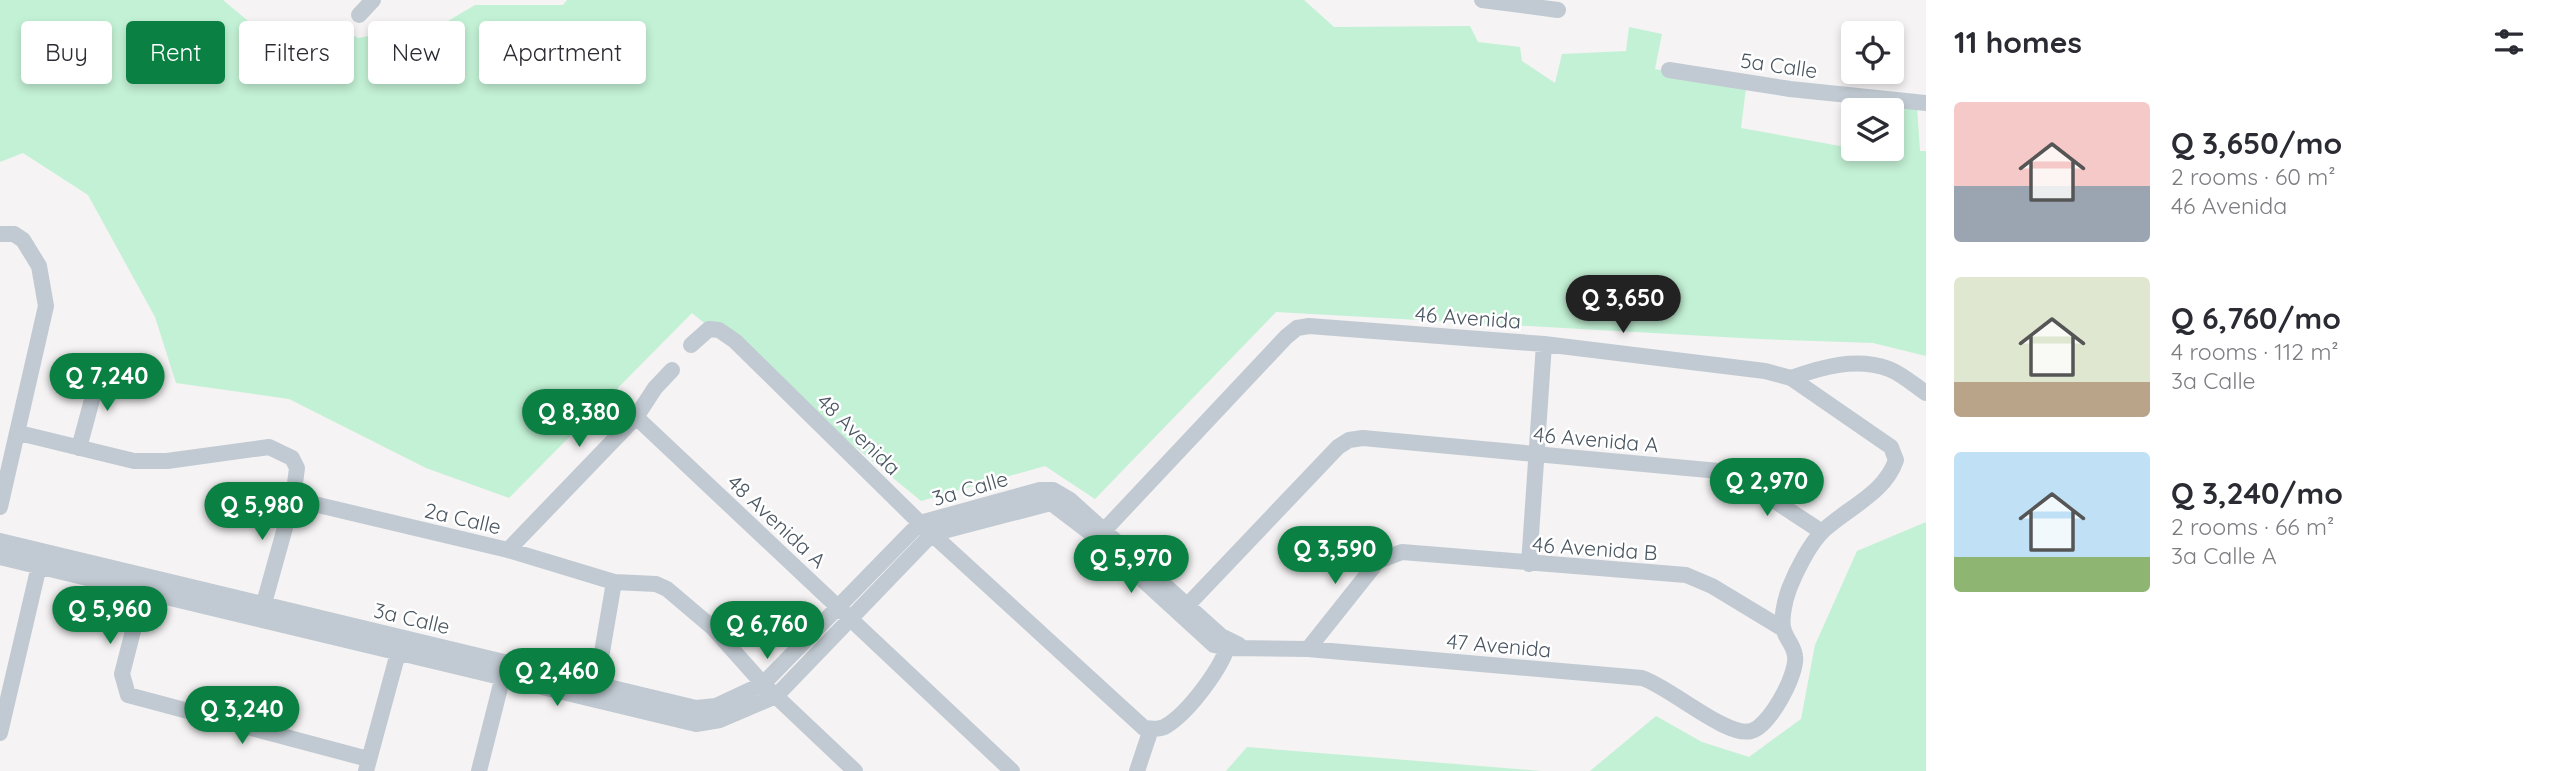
<!DOCTYPE html>
<meta charset="utf-8">
<style>
body{margin:0;font-family:Quicksand,sans-serif;background:#f7f7f7;color:#2b2b33;height:100vh;display:flex;flex-direction:column;font-size:26px;white-space:nowrap}
*{box-sizing:border-box;margin:0}
p{font-size:23px;color:#7c7c81}
.icon{flex:none;width:38px;height:38px;fill:none;stroke:currentColor;stroke-width:2;stroke-linecap:round;stroke-linejoin:round}
.map{position:relative;flex:1;overflow:hidden}
.panel{display:flex;flex-direction:column;background:#fff;width:630px}
.panel>*{flex:none}
.hud{position:absolute;left:21px;top:21px;width:665px;height:63px;display:flex;gap:14px}
.fabs{position:absolute;left:1841px;top:21px;display:grid;gap:14px}
.fabs a{display:grid;place-items:center;width:63px;height:63px;border-radius:7px;background:#fff;box-shadow:0 4px 10px #0003;font-size:35px}
.price{position:absolute;translate:-50% -60px;padding:0 16px;border-radius:24px;background:#0b8043;color:#fff;font-size:23px;line-height:46px;filter:drop-shadow(0 2px 4px #0008)}
.price::after{content:'';position:absolute;left:50%;top:42px;width:21px;height:16px;margin-left:-10px;background:inherit;clip-path:polygon(0 0,100% 0,50% 100%)}
.price.on{background:#222;color:#fff}
ul{padding:0;list-style:none}
li{display:flex;align-items:center;gap:21px;height:175px;padding:0 28px}
li span{display:grid;place-items:center;flex:none;width:196px;height:140px;border-radius:7px;color:#555}
li>.icon{margin-inline-start:auto}
span .icon{width:84px;height:84px;fill:#fffc;stroke-width:1}
li b{font-size:30px}
h2{display:flex;justify-content:space-between;align-items:center;height:84px;padding:0 28px;font-size:30px}
.tag{padding:0 24px;border-radius:7px;background:#fff;box-shadow:0 4px 10px #0003;font-size:24px;line-height:63px}
.tag.on{background:#0b8043;color:#fff}
main{display:flex;flex:1;min-height:0}
.map>svg:first-child{display:block}
.green{fill:#c3f1d5}
.lines{fill:none;stroke-linecap:round;stroke-linejoin:round}
.street{stroke:#c1cad2;stroke-width:16}
.labels{text-anchor:middle;dominant-baseline:central;stroke-width:5;stroke-linejoin:round;paint-order:stroke}
.street-label{font-size:21px;fill:#4a5661;stroke:#fff}
</style>
<main>
<div class="map">
<svg width="1926" height="771" viewBox="0 0 1926 771">
<rect width="100%" height="100%" fill="#f5f3f3"/>
<path class="green" d="M0,0H223L253,25L323,50L342,29L358,38L406,29L431,31L475,5H563L567,0H1304L1334,27L1470,26L1478,42L1520,47L1522,61L1555,83L1562,54L1626,51L1629,27L1662,34L1655,69L1746,88L1741,128L1851,148L1853,140V149H1892V110H1861L1862,103L1917,107L1920,151H1926V356L1873,343L1759,339L1276,312L1095,499L1045,466L921,501L692,313L509,498L426,468L289,399L176,383L155,317L88,195L23,153L0,162Z
M1926,522V771H1590L1656,716L1702,742L1749,757L1801,719L1815,645L1857,551Z
M1247,747L1541,771H1226Z"/>
<g class="lines">
<path class="street" d="M1482,0L1558,10
M359,15L373,0
M1669,70L1790,89L1926,103
M0,234H14L23,240L39,266L46,306L0,507
M691,345L709,329L719,330L735,341L920,523L1144,728C1151,729 1160,730 1166,726C1188,713 1224,666 1229,641
M1791,378C1822,367 1856,357 1889,369C1902,374 1914,385 1926,393
M636,417L1012,771
M19,433L134,461H167L269,447L292,458L297,468L293,499L261,614
M79,448L100,370
M293,499L508,550L614,582L656,584L667,589L713,628L763,684L855,771
M0,541L696,708L716,706L763,684L920,523L1040,490H1053L1070,500L1221,636L1239,645
M508,550L636,417L655,388L672,370
M0,557L696,724L720,720L776,696L932,534L1051,503L1097,538L1214,645L1228,648L1308,649L1642,678C1670,687 1727,738 1751,731C1769,727 1798,674 1795,656C1794,646 1787,640 1784,631C1780,621 1785,600 1789,589C1796,571 1810,543 1824,530C1849,507 1885,493 1896,460L1891,447L1791,378L1765,371L1544,344L1309,326L1297,328L1286,337L1097,538
M1529,564L1544,344
M143,592L122,674L128,695L368,759
M1181,612L1338,447L1349,440L1363,438L1719,471L1746,482L1822,532
M1308,649L1378,561L1402,552L1686,575L1712,586L1783,629
M595,693L614,582
M0,733L39,566
M366,771L398,653
M479,771L503,676
M1137,771L1151,729"/>
</g>
<g class="labels">
<g class="street-label">
<text transform="translate(1779 65) rotate(8)">5a Calle</text>
<text transform="translate(1468 317) rotate(4)">46 Avenida</text>
<text transform="translate(859 434) rotate(44)">48 Avenida</text>
<text transform="translate(1596 439) rotate(5)">46 Avenida A</text>
<text transform="translate(970 488) rotate(-16)">3a Calle</text>
<text transform="translate(463 518) rotate(13)">2a Calle</text>
<text transform="translate(777 521) rotate(43)">48 Avenida A</text>
<text transform="translate(1595 548) rotate(4)">46 Avenida B</text>
<text transform="translate(412 618) rotate(13)">3a Calle</text>
<text transform="translate(1499 645) rotate(5)">47 Avenida</text>
</g>
</g>
</svg>
<div class="fabs">
<a><svg class="icon" aria-label="locate" viewBox="0 0 24 24"><circle cx="12" cy="12" r="6"/><path d="M12 2v4M12 18v4M2 12h4M18 12h4"/></svg></a>
<a><svg class="icon" aria-label="layers" viewBox="0 0 24 24"><path d="M12 4l9 5-9 5-9-5zM3 14l9 5 9-5"/></svg></a>
</div>
<b class="price on" style="left:1623px;top:335px">Q 3,650</b>
<b class="price" style="left:107px;top:413px">Q 7,240</b>
<b class="price" style="left:579px;top:449px">Q 8,380</b>
<b class="price" style="left:1767px;top:518px">Q 2,970</b>
<b class="price" style="left:262px;top:542px">Q 5,980</b>
<b class="price" style="left:1335px;top:586px">Q 3,590</b>
<b class="price" style="left:1131px;top:595px">Q 5,970</b>
<b class="price" style="left:110px;top:646px">Q 5,960</b>
<b class="price" style="left:767px;top:661px">Q 6,760</b>
<b class="price" style="left:557px;top:708px">Q 2,460</b>
<b class="price" style="left:242px;top:746px">Q 3,240</b>
<div class="hud">
<a class="tag">Buy</a>
<a class="tag on">Rent</a>
<a class="tag">Filters</a>
<a class="tag">New</a>
<a class="tag">Apartment</a>
</div>
</div>
<section class="panel">
<h2>11 homes<svg class="icon" aria-label="filters" viewBox="0 0 24 24"><path d="M4 7h16M4 17h16"/><circle cx="9" cy="7" r="2"/><circle cx="15" cy="17" r="2"/></svg></h2>
<ul>
<li><span style="background:linear-gradient(#f6c9c9 60%,#9aa5b1 0)"><svg class="icon" aria-label="home" viewBox="0 0 24 24"><path d="M3 11l9-7 9 7M6 9v11h12V9"/></svg></span><div><b>Q 3,650/mo</b><p>2 rooms · 60 m²</p><p>46 Avenida</p></div></li>
<li><span style="background:linear-gradient(#dfe7d0 75%,#b9a48a 0)"><svg class="icon" aria-label="home" viewBox="0 0 24 24"><path d="M3 11l9-7 9 7M6 9v11h12V9"/></svg></span><div><b>Q 6,760/mo</b><p>4 rooms · 112 m²</p><p>3a Calle</p></div></li>
<li><span style="background:linear-gradient(#bfe0f5 75%,#8fb573 0)"><svg class="icon" aria-label="home" viewBox="0 0 24 24"><path d="M3 11l9-7 9 7M6 9v11h12V9"/></svg></span><div><b>Q 3,240/mo</b><p>2 rooms · 66 m²</p><p>3a Calle A</p></div></li>
</ul>
</section>
</main>
